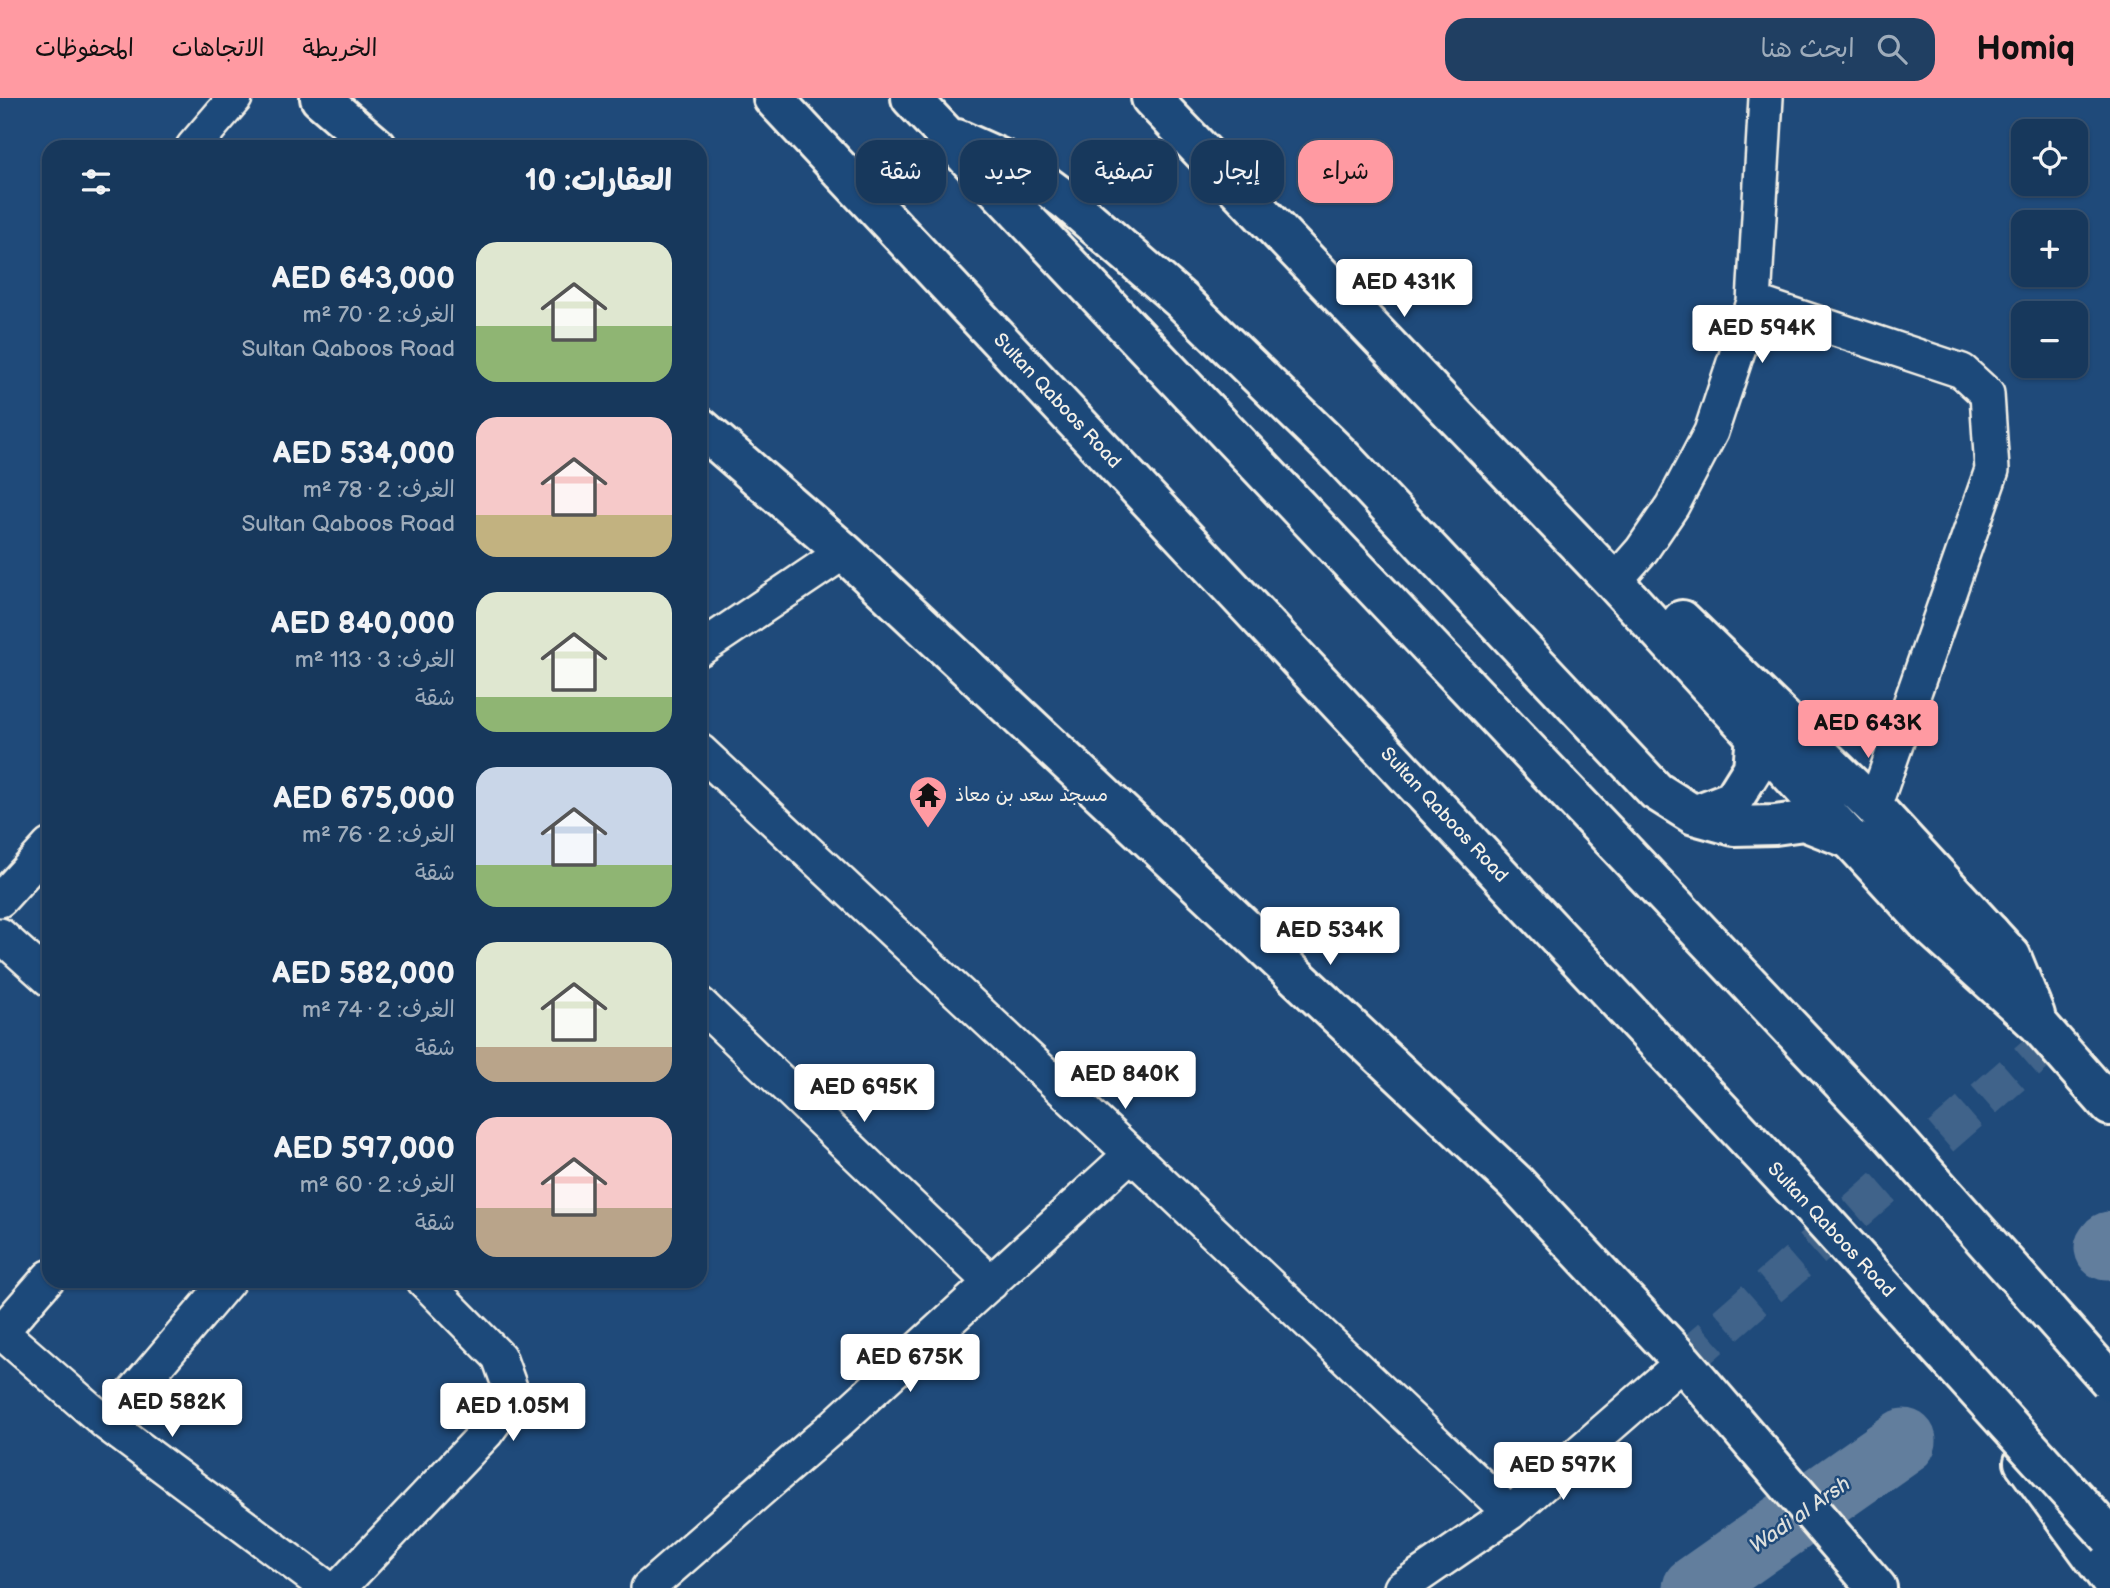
<!DOCTYPE html>
<html lang="ar">
<meta charset="utf-8">
<style>
body{margin:0;font-family:"Balsamiq Sans","Playpen Sans Arabic",sans-serif;background:#203f62;color:#f1f3f6;direction:rtl;height:100vh;display:flex;flex-direction:column;font-size:26px;white-space:nowrap}
*{box-sizing:border-box;margin:0}
p{font-size:23px;color:#9eacbb}
.icon{flex:none;width:38px;height:38px;fill:none;stroke:currentColor;stroke-width:2;stroke-linecap:round;stroke-linejoin:round}
.map{position:relative;flex:1;overflow:hidden;direction:ltr}
.drawer{position:absolute;left:42px;top:42px;width:665px;height:1148px;display:flex;flex-direction:column;background:#17385c;border-radius:21px;box-shadow:0 2px 5px #0004,0 0 0 2px #365272;direction:rtl}
.drawer>*{flex:none}
.hud{position:absolute;left:728px;top:42px;width:665px;height:63px;direction:rtl;display:flex;gap:14px}
.controls{position:absolute;left:2011px;top:21px;display:grid;gap:14px}
.controls a{display:grid;place-items:center;width:77px;height:77px;border-radius:14px;background:#17385c;box-shadow:0 2px 5px #0004,0 0 0 2px #365272;font-size:35px}
.price{position:absolute;translate:-50% -60px;padding:0 16px;border-radius:7px;background:#fff;color:#222;font-size:23px;line-height:46px;filter:drop-shadow(0 2px 4px #0008)}
.price::after{content:'';position:absolute;left:50%;top:42px;width:21px;height:16px;margin-left:-10px;background:inherit;clip-path:polygon(0 0,100% 0,50% 100%)}
.price.selected{background:#ff9aa2;color:#111}
ul{padding:0;list-style:none}
li{display:flex;align-items:center;gap:21px;height:175px;padding:0 35px}
li span{display:grid;place-items:center;flex:none;width:196px;height:140px;border-radius:21px;color:#555}
li>.icon{margin-inline-start:auto}
span .icon{width:84px;height:84px;fill:#fffc;stroke-width:1}
li b{font-size:30px}
h2{display:flex;justify-content:space-between;align-items:center;height:84px;padding:0 35px;font-size:30px}
.tag{padding:0 24px;border-radius:21px;background:#17385c;box-shadow:0 2px 5px #0004,0 0 0 2px #365272;font-size:24px;line-height:63px}
.tag.selected{background:#ff9aa2;color:#111}
header{display:flex;align-items:center;gap:42px;box-sizing:border-box;height:98px;padding:0 35px;background:#ff9aa2;color:#111}
header strong{font-size:33px}
nav{display:flex;gap:38px;margin-inline-start:auto;font-size:24px}
.search{width:490px;height:63px;background:#203f62;display:flex;align-items:center;gap:18px;box-sizing:border-box;padding:0 24px;border-radius:21px;color:#9eacbb;font-size:26px}
.map>svg:first-child{display:block}
.lines{fill:none;stroke-linecap:round;stroke-linejoin:round}
.river{stroke:#627e9d;stroke-width:65}
.secondary-tunnel{stroke:#3f638a;stroke-width:38;stroke-dasharray:38 19;stroke-linecap:butt}
.street-casing{stroke:#f4f1e8;stroke-width:38}
.secondary-casing{stroke:#f4f1e8;stroke-width:44}
.highway-casing{stroke:#f4f1e8;stroke-width:44}
.street{stroke:#1f4a7a;stroke-width:33}
.secondary{stroke:#1f4a7a;stroke-width:38}
.highway{stroke:#1f4a7a;stroke-width:38}
.highway-bridge-casing{stroke:#f4f1e8;stroke-width:44;stroke-linecap:butt}
.highway-bridge{stroke:#1f4a7a;stroke-width:38}
.labels{text-anchor:middle;dominant-baseline:central;stroke-width:5;stroke-linejoin:round;paint-order:stroke}
.street-label{font-size:19px;fill:#f4f1e8;stroke:#1f4a7a}
.poi-label{font-size:19px;fill:#f4f1e8;stroke:#1f4a7a;text-anchor:start}
.water-label{font-size:21px;font-style:italic;fill:#dee0dd;stroke:#1f4a7a}
</style>
<header>
<strong>Homiq</strong>
<div class="search"><svg class="icon" aria-label="search" viewBox="0 0 24 24"><circle cx="10" cy="10" r="6"/><path d="M15 15l6 6"/></svg>ابحث هنا</div>
<nav><a>الخريطة</a><a>الاتجاهات</a><a>المحفوظات</a></nav>
</header>
<div class="map">
<svg width="2110" height="1490" viewBox="0 0 2110 1490">
<rect width="100%" height="100%" fill="#1f4a7a"/>
<filter id="ink" filterUnits="userSpaceOnUse"><feTurbulence type="fractalNoise" baseFrequency=".0143" numOctaves="2"/><feDisplacementMap in="SourceGraphic" scale="14" xChannelSelector="R" yChannelSelector="G"/><feConvolveMatrix kernelMatrix="1 2 1 2 8 2 1 2 1" color-interpolation-filters="sRGB"/></filter>
<g filter="url(#ink)">
<g class="lines">
<path class="river" d="M2107,1150L2110,1146
M1695,1490L1904,1343"/>
<path class="secondary-tunnel" d="M1683,1264L2052,942"/>
<g class="street-casing">
<path id="street" d="M193,49L235,0
M1754,204L1962,273L1987,296L1992,372L1874,709
M1614,484L1642,452L1672,408L1711,334L1754,204L1766,0
M700,551L844,454
M700,653L1131,1056L1510,1415
M0,802L49,748
M0,837L49,881
M700,906L991,1185
M0,1233L107,1326L327,1490
M1,1234L49,1179
M107,1326L228,1183
M339,1490L486,1335L513,1298L499,1259L424,1183
M648,1490L836,1326L1131,1056
M1401,1490L1510,1415L1683,1264"/>
</g>
<g class="secondary-casing">
<path id="secondary" d="M320,0L377,49
M1151,0L1614,484L1930,828L2038,926L2110,1008
M700,329L844,454L1515,1084L1683,1264L1877,1490
M1682,522L1874,709L2011,858L2035,917"/>
</g>
<g class="highway-casing">
<path id="highway" d="M773,0L1811,1109
M911,0L1889,1034
M957,41L1022,70L1068,104L1181,202L1343,360L1656,693L1694,717L1733,702L1753,670L1756,638
M1694,717L1734,728L1775,727L1804,723L1850,741L1890,758L1948,810L1990,835
M2024,1364L2110,1482"/>
</g>
<use href="#street" class="street"/>
<use href="#secondary" class="secondary"/>
<use href="#highway" class="highway"/>
<g class="highway-bridge-casing">
<path id="highway-bridge" d="M1889,1034L2110,1283
M1811,1109L2110,1439"/>
</g>
<use href="#highway-bridge" class="highway-bridge"/>
</g>
</g>
<defs>
<g id="temple-pin" transform="scale(2.0125)"><path d="M0 17L-7.5 6A9.5 9.5 0 1 1 7.5 6Z" fill="#ff9aa2" stroke="#1f4a7a"/><path d="M0-6L5-2H3V0L6.5 2.5H4V6H1.5V3h-3V6H-4V2.5H-6.5L-3 0V-2H-5Z" fill="#111"/></g>
</defs>
<g fill-rule="evenodd">
<use href="#temple-pin" x="928" y="697"/>
</g>
<g class="labels">
<g class="street-label">
<text transform="translate(1057 303) rotate(47)">Sultan Qaboos Road</text>
<text transform="translate(1444 717) rotate(47)">Sultan Qaboos Road</text>
<text transform="translate(1831 1132) rotate(47)">Sultan Qaboos Road</text>
</g>
<g class="poi-label">
<text x="955" y="697">مسجد سعد بن معاذ</text>
</g>
<g class="water-label">
<text transform="translate(1800 1417) rotate(-35)">Wadi al Arsh</text>
</g>
</g>
</svg>
<div class="controls">
<a><svg class="icon" aria-label="locate" viewBox="0 0 24 24"><circle cx="12" cy="12" r="6"/><path d="M12 2v4M12 18v4M2 12h4M18 12h4"/></svg></a>
<a>+</a>
<a>−</a>
</div>
<b class="price" style="left:1404px;top:221px">AED 431K</b>
<b class="price" style="left:1762px;top:267px">AED 594K</b>
<b class="price selected" style="left:1868px;top:662px">AED 643K</b>
<b class="price" style="left:1330px;top:869px">AED 534K</b>
<b class="price" style="left:1125px;top:1013px">AED 840K</b>
<b class="price" style="left:864px;top:1026px">AED 695K</b>
<b class="price" style="left:910px;top:1296px">AED 675K</b>
<b class="price" style="left:172px;top:1341px">AED 582K</b>
<b class="price" style="left:513px;top:1345px">AED 1.05M</b>
<b class="price" style="left:1563px;top:1404px">AED 597K</b>
<div class="hud">
<a class="tag selected">شراء</a>
<a class="tag">إيجار</a>
<a class="tag">تصفية</a>
<a class="tag">جديد</a>
<a class="tag">شقة</a>
</div>
<section class="drawer">
<h2>العقارات: 10<svg class="icon" aria-label="filters" viewBox="0 0 24 24"><path d="M4 7h16M4 17h16"/><circle cx="9" cy="7" r="2"/><circle cx="15" cy="17" r="2"/></svg></h2>
<ul>
<li><span style="background:linear-gradient(#dfe7d0 60%,#8fb573 0)"><svg class="icon" aria-label="home" viewBox="0 0 24 24"><path d="M3 11l9-7 9 7M6 9v11h12V9"/></svg></span><div><b>AED 643,000</b><p>الغرف: 2 · 70 m²</p><p>Sultan Qaboos Road</p></div></li>
<li><span style="background:linear-gradient(#f6c9c9 70%,#c2b280 0)"><svg class="icon" aria-label="home" viewBox="0 0 24 24"><path d="M3 11l9-7 9 7M6 9v11h12V9"/></svg></span><div><b>AED 534,000</b><p>الغرف: 2 · 78 m²</p><p>Sultan Qaboos Road</p></div></li>
<li><span style="background:linear-gradient(#dfe7d0 75%,#8fb573 0)"><svg class="icon" aria-label="home" viewBox="0 0 24 24"><path d="M3 11l9-7 9 7M6 9v11h12V9"/></svg></span><div><b>AED 840,000</b><p>الغرف: 3 · 113 m²</p><p>شقة</p></div></li>
<li><span style="background:linear-gradient(#c9d6e8 70%,#8fb573 0)"><svg class="icon" aria-label="home" viewBox="0 0 24 24"><path d="M3 11l9-7 9 7M6 9v11h12V9"/></svg></span><div><b>AED 675,000</b><p>الغرف: 2 · 76 m²</p><p>شقة</p></div></li>
<li><span style="background:linear-gradient(#dfe7d0 75%,#b9a48a 0)"><svg class="icon" aria-label="home" viewBox="0 0 24 24"><path d="M3 11l9-7 9 7M6 9v11h12V9"/></svg></span><div><b>AED 582,000</b><p>الغرف: 2 · 74 m²</p><p>شقة</p></div></li>
<li><span style="background:linear-gradient(#f6c9c9 65%,#b9a48a 0)"><svg class="icon" aria-label="home" viewBox="0 0 24 24"><path d="M3 11l9-7 9 7M6 9v11h12V9"/></svg></span><div><b>AED 597,000</b><p>الغرف: 2 · 60 m²</p><p>شقة</p></div></li>
</ul>
</section>
</div>
